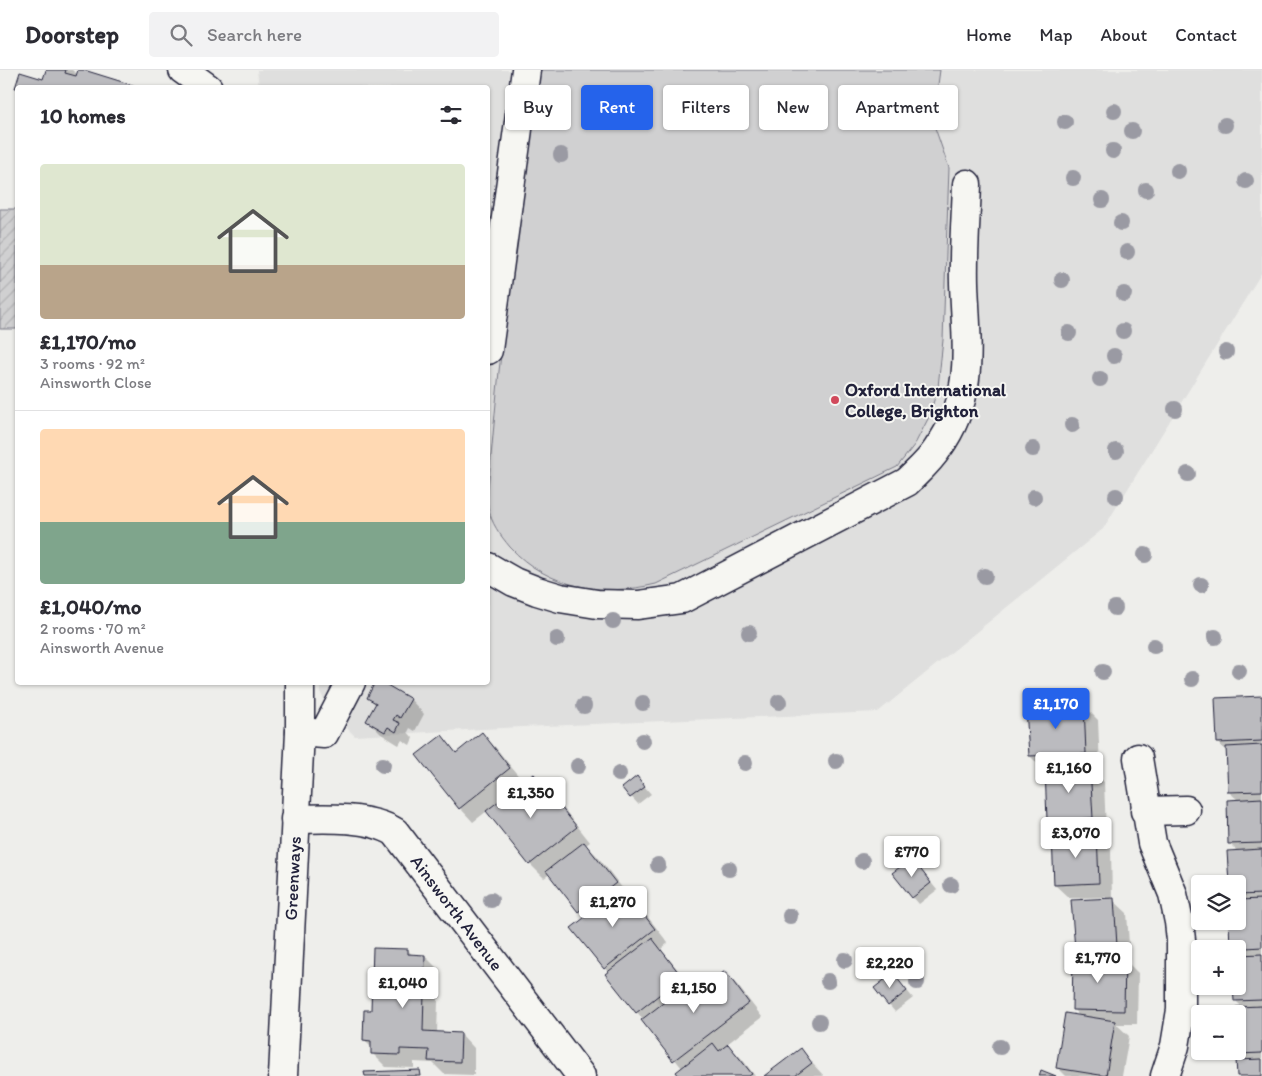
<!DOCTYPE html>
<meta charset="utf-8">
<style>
body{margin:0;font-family:Itim,sans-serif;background:#f2f2f3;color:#2b2b33;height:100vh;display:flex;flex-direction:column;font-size:19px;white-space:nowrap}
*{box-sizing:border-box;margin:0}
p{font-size:16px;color:#7c7c81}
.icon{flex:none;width:28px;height:28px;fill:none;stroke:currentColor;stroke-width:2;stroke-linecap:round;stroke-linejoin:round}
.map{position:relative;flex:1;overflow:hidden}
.sheet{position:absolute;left:15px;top:15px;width:475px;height:600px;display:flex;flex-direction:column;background:#fff;border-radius:5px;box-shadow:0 1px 4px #0004}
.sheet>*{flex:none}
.guide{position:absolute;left:505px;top:15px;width:475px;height:45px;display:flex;gap:10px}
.controls{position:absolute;left:1191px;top:805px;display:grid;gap:10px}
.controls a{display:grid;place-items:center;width:55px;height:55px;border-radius:5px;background:#fff;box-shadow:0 1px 4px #0004;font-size:25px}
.price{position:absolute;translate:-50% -42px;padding:0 11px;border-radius:5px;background:#fff;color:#222;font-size:16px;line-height:32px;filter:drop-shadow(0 1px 2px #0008)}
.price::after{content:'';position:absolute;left:50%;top:30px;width:15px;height:11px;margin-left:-8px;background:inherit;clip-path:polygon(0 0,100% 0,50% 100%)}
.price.on{background:#2563eb;color:#fff}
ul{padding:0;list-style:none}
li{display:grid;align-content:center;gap:10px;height:265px;padding:0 25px}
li+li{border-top:1px solid #e1e1e2}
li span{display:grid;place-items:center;height:155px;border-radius:5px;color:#555}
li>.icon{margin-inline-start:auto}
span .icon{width:90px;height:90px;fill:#fffc;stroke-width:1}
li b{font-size:21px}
h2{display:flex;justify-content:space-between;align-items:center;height:60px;padding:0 25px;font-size:21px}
.chip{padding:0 18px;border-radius:5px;background:#fff;box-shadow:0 1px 4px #0004;font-size:18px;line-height:45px}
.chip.on{background:#2563eb;color:#fff}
header{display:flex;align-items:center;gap:30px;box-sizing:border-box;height:70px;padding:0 25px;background:#fff;border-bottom:1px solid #e1e1e2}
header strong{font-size:24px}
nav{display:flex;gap:28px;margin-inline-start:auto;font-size:18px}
.search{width:350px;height:45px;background:#f2f2f3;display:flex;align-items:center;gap:12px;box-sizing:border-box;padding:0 18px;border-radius:5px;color:#7c7c81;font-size:19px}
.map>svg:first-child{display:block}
.built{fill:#dfdfde}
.park{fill:#d0d0d1;stroke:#797986}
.garden{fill:url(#garden-furrows);stroke:#797986}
.shadow{fill:#0003}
.building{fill:#bbbbbf;stroke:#22223b}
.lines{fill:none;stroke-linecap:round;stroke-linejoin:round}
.minor-casing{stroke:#22223b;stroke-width:31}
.minor{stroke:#f6f6f2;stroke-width:28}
.tree{fill:#9a9aa3}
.poi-dot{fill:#d1495b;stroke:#f6f6f2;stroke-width:2}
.labels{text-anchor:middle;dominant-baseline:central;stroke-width:4;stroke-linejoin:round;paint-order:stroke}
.poi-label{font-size:18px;font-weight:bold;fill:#22223b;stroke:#f6f6f2;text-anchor:start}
.street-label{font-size:18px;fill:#22223b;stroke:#f6f6f2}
</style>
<header>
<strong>Doorstep</strong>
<div class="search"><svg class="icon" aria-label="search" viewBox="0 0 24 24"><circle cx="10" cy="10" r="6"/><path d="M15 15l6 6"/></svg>Search here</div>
<nav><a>Home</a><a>Map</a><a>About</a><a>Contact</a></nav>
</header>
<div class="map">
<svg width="1262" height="1006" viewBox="0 0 1262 1006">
<defs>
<pattern id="garden-furrows" width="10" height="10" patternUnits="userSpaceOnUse" patternTransform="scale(1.25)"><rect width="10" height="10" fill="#d0d0d1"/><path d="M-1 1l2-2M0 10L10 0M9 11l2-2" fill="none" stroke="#b2b2b4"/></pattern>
</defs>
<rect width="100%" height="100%" fill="#eeeeeb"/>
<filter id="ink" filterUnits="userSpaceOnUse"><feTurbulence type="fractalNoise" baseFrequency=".02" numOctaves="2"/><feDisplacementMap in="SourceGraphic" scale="10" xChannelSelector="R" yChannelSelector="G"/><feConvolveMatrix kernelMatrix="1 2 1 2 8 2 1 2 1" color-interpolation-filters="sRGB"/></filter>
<g filter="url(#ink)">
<path class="built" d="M257,0H1262V202L1103,459L878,642L522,657L355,666L344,655L345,647L328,637L320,622V613L488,612V18L259,17Z"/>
<path class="park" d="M537,0H940L933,52L949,98L943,270L938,317L929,347L915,374L897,397L656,514C604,527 547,518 510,477C500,465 491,453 488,437C487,431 488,424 488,418L499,301Z"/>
<path class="garden" d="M0,139H17V259H0Z"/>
<path class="shadow" d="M47,0H72L78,5L79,0L138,18H17L21,4L44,11Z
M380,612L411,630L424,644L415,661L410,658L408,662L413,668L410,675L402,670L399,675L381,664L367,650L376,635L368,627Z
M1262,628V1006H1238L1248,991L1240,983L1243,938L1235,930L1238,916V886H1239L1238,879H1232L1238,851L1237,781L1230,774L1238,730L1229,722L1227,682L1218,673Z
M1084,636L1098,650L1100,697L1089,698L1104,712L1106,761L1076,763V765H1097L1111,778L1112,829L1127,843L1130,890H1125L1138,903L1137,954H1116L1129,966L1122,1006H1066L1058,998L1080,947L1073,939L1086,888L1076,878L1106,829V827L1069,828L1055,815L1065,766L1049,750L1046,700H1044L1030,686Z
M482,664L496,678L524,713L534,705L548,719L590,772L586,775L598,787L623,819L637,833L668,873L661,879L689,914L697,908L706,917L725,902L738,916L762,947L727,974L742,989L755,1006H681L682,998L637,942L605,898L586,848L550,804L544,808L530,794L487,741L473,752L460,738L442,667L457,684Z
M637,708L651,724L638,734L623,718Z
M912,789L937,820L919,834L913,827Z
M408,880L413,886H425L439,900L437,963L461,964L474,978V1005L444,1004L433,993L414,992V998L386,997L372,983V978L364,970L372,941Z
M910,888L921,903L913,909L906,902Z
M900,912L913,928L895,942L889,935Z
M800,980L824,1006H766Z"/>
<path class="building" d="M46,0H66L65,3L76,6L78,0H84L142,18H15L20,2L43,9Z
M375,612H382L411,629L400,648L396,645L393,650L400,653L396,662L388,657L385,662L366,651L376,633L367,628Z
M1262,626V671L1217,673L1215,628Z
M1084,634L1086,684L1029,686L1026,637Z
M482,662L510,698L459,739L416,685L442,665L456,683Z
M1262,675V721L1228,722L1226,677Z
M1090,697L1093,748L1047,750L1045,699Z
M534,704L577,757L529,795L486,741Z
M637,706L645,717L630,728L622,718Z
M1262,728V773L1228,774L1227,730Z
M1097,763L1099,813L1054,815L1052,765Z
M584,772L616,813L578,842L546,801Z
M1262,779V824L1238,825V814H1229L1227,781Z
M912,788L931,813L912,828L892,803Z
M623,818L655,859L604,899L571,858Z
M1114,828L1117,876L1075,879L1071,830Z
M1262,829V877L1230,879L1229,851H1238V830Z
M652,868L682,907L636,943L605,904Z
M373,878L408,879V884L425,885L423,961L461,963L460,992L428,991L429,980L400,979V985L371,984V971L363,970L364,940H371Z
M904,880L915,895L905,903L894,887Z
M1262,884V930L1234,931L1233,916H1238V885Z
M1073,886L1125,888L1124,941L1072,940Z
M725,901L749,933L673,991L641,950L697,907L704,917Z
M893,903L907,921L888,936L874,918Z
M1262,936V983L1238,984L1236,937Z
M1065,943L1115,951L1106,1006L1056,998Z
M713,973L719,981L728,974L752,1004L749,1006H679L676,1002Z
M801,978L812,993L795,1006H764Z
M1262,989V1006H1237L1236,990Z
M420,1000L421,1006H365L364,1002Z
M1041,1000L1056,1006H1039Z"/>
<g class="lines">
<g class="minor-casing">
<g id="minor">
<path d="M183,0L208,18"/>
<path d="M488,280L526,0"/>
<path d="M488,497L514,512L537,521L560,528L597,534L638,535L682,529L907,412C918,401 930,391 938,378C976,326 966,273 964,213C963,180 966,147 967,114"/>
<path d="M300,662L324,664L351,612"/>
<path d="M1138,688L1152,773L1173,824L1179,852L1181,870V940L1175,976L1165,1006"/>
<path d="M1145,741L1186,740"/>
<path id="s1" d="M295,749C325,748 369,746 395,762L581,1006"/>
<path id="s2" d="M283,1006L300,662V612"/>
</g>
</g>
<use href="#minor" class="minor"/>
</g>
<g class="tree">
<circle cx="1114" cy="41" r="8"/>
<circle cx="1065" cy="52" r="8"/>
<circle cx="1225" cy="55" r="8"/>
<circle cx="1132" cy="61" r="8"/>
<circle cx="1113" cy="81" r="8"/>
<circle cx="561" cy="85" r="8"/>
<circle cx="1178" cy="101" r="8"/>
<circle cx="1073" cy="108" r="8"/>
<circle cx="1246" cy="111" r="8"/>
<circle cx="1146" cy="120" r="8"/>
<circle cx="1102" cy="130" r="8"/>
<circle cx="1121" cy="153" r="8"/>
<circle cx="1127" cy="182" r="8"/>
<circle cx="1062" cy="210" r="8"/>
<circle cx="1124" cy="224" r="8"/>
<circle cx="1123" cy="261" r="8"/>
<circle cx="1069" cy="263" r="8"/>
<circle cx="1226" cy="282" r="8"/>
<circle cx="1114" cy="286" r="8"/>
<circle cx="1100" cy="309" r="8"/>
<circle cx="1175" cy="339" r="8"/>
<circle cx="1072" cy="355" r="8"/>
<circle cx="1033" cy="379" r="8"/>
<circle cx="1116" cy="381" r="8"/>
<circle cx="1188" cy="404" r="8"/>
<circle cx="1116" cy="426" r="8"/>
<circle cx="1034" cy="427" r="8"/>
<circle cx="1145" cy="485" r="8"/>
<circle cx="985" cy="506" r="8"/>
<circle cx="1201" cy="515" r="8"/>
<circle cx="1115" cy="538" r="8"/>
<circle cx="613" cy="551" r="8"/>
<circle cx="749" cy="563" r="8"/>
<circle cx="1215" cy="567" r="8"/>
<circle cx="557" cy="569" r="8"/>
<circle cx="1154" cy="576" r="8"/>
<circle cx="1239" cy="601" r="8"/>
<circle cx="1103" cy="602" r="8"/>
<circle cx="1192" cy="609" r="8"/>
<circle cx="779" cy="632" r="8"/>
<circle cx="643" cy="633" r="8"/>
<circle cx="584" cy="636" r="8"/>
<circle cx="643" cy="671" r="8"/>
<circle cx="836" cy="691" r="8"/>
<circle cx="745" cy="693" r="8"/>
<circle cx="383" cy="695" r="8"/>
<circle cx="578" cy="696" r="8"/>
<circle cx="619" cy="704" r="8"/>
<circle cx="862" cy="791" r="8"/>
<circle cx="658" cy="795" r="8"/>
<circle cx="729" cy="799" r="8"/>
<circle cx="951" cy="815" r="8"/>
<circle cx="491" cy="830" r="8"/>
<circle cx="790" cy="846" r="8"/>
<circle cx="845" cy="890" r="8"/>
<circle cx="828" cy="911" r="8"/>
<circle cx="917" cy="912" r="8"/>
<circle cx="819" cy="952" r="8"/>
<circle cx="1000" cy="977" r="8"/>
</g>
</g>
<circle class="poi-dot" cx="835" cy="330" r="5"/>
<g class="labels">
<g class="poi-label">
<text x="845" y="320">Oxford International<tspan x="845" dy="21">College, Brighton</tspan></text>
</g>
<g class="street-label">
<text stroke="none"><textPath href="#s2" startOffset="198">Greenways</textPath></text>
<text stroke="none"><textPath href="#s1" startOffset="204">Ainsworth Avenue</textPath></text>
</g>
</g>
</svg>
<div class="controls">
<a><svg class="icon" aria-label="layers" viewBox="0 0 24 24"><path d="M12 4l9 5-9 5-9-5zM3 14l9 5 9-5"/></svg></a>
<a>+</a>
<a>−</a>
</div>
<b class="price on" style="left:1056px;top:660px">£1,170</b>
<b class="price" style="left:1069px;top:724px">£1,160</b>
<b class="price" style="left:531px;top:749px">£1,350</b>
<b class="price" style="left:1076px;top:789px">£3,070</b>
<b class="price" style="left:912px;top:808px">£770</b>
<b class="price" style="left:613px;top:858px">£1,270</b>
<b class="price" style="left:1098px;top:914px">£1,770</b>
<b class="price" style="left:890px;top:919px">£2,220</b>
<b class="price" style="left:403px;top:939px">£1,040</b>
<b class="price" style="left:694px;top:944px">£1,150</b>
<div class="guide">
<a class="chip">Buy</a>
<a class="chip on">Rent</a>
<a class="chip">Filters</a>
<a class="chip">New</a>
<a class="chip">Apartment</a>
</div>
<section class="sheet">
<h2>10 homes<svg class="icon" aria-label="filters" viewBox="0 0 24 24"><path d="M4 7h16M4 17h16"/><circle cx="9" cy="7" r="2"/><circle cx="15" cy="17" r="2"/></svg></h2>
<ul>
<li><span style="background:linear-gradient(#dfe7d0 65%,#b9a48a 0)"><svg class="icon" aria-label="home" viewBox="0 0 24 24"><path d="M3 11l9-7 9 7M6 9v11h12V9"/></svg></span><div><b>£1,170/mo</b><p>3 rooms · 92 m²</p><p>Ainsworth Close</p></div></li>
<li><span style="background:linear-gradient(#ffd9b3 60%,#7fa58c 0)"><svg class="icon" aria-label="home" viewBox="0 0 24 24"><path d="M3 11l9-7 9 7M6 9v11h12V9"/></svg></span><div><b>£1,040/mo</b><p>2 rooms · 70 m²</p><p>Ainsworth Avenue</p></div></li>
</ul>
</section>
</div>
